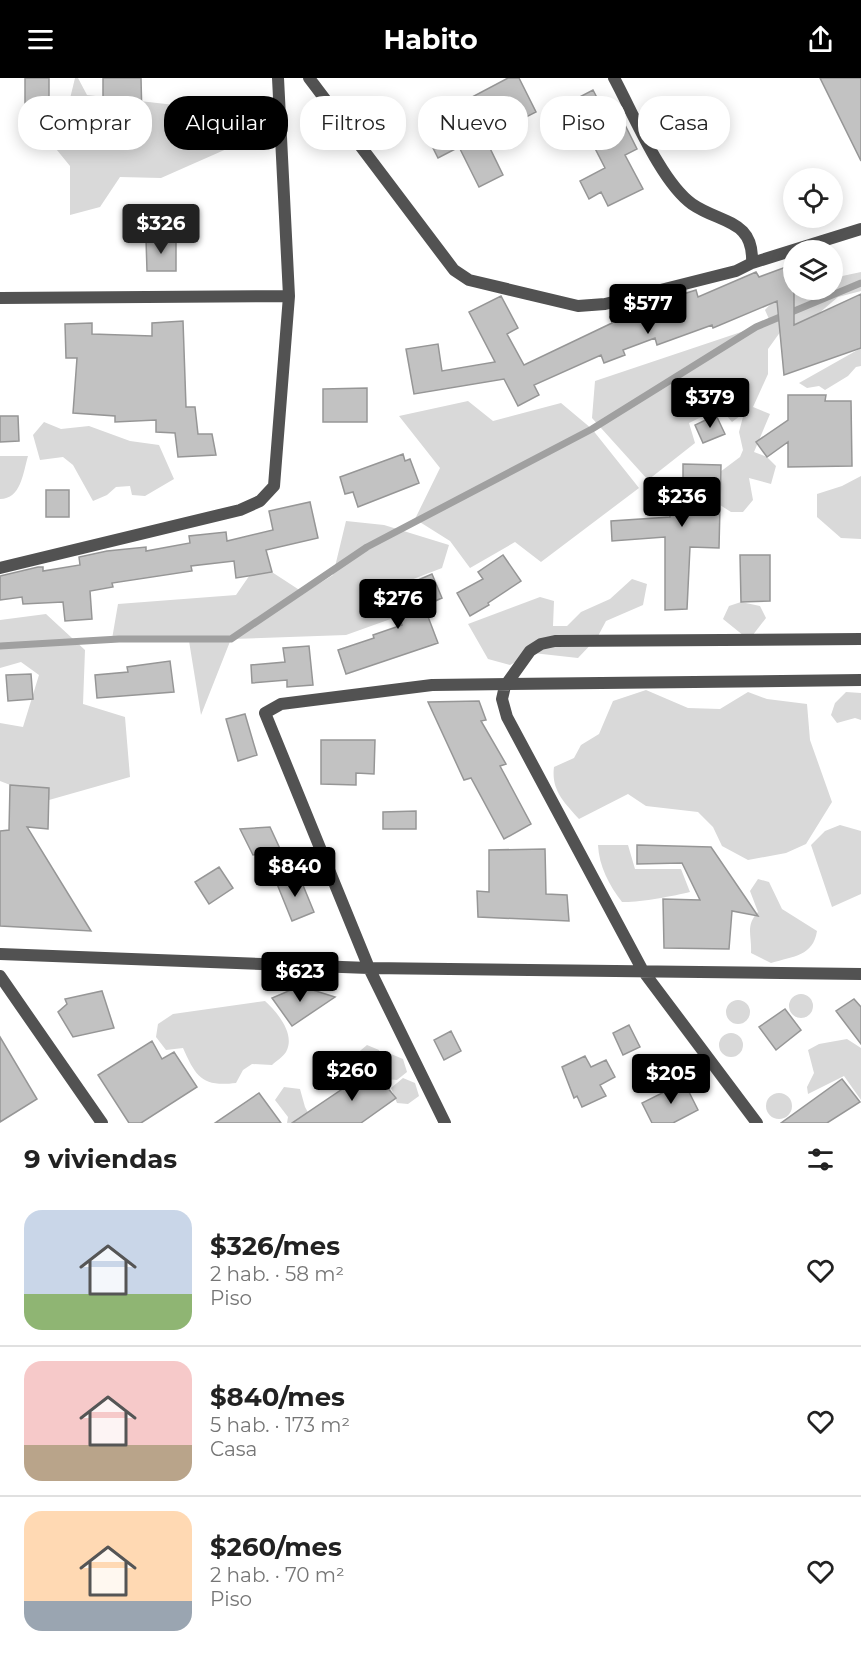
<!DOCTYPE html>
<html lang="es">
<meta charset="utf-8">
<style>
body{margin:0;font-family:Montserrat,sans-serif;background:#f6f6f6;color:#222;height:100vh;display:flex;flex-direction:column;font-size:22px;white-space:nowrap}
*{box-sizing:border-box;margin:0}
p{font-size:20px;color:#767676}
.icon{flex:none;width:33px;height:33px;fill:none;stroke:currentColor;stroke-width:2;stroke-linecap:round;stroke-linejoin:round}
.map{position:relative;height:1045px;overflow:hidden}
.side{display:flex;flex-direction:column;background:#fff;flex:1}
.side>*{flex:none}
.top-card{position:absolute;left:18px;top:18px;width:825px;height:54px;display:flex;gap:12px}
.buttons{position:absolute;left:783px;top:90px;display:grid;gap:12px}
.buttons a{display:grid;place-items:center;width:60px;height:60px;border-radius:50%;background:#fff;box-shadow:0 3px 15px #0003;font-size:30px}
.price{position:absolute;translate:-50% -51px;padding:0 14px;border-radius:6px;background:#000;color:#fff;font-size:20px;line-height:39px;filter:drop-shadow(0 2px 3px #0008)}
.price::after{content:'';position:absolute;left:50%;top:36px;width:18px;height:14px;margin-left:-9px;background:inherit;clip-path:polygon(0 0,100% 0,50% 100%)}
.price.selected{background:#222;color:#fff}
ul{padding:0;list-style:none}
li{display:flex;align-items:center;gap:18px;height:150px;padding:0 24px}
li+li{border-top:2px solid #e0e0e0}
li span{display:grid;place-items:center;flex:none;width:168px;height:120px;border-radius:18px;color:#555}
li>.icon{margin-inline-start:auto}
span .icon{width:72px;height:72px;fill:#fffc;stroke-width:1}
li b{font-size:26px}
h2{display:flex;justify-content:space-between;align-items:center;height:72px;padding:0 24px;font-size:26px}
.chip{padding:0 21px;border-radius:24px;background:#fff;box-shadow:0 3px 15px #0003;font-size:21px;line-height:54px}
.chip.selected{background:#000;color:#fff}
header{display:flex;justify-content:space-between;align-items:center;height:78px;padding:0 24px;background:#000;color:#fff;font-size:27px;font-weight:700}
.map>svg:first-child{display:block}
.green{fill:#d9d9d9}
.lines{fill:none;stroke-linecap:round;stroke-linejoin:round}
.stream{stroke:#a0a0a0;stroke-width:7}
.building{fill:#c2c2c2;stroke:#969696;stroke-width:1.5}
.street{stroke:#525252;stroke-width:12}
</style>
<header><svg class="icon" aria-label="menu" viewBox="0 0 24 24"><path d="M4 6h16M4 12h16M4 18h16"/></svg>Habito<svg class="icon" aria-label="share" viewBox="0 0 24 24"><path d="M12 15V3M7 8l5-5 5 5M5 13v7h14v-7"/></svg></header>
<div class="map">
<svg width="861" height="1045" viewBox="0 0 861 1045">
<rect width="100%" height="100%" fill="#fff"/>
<path class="green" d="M75,0H78L87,17L262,37L247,62L161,100L120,99L100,129L70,137V88L43,55L67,33Z
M861,194V213L838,219L818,236L792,248L786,246L768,271V296L753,329L770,336L754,374L767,379L776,388L771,406L749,400L753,422L743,434H731L720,427V394L740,379L743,372L739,354L744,335L732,344L720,330L689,345L695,365L648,402L592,340L595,303L756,249L769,241L765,232C788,208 802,211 832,212L833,200Z
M861,270V288L856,289L848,298L825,312L819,308L807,310L799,305Z
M468,323L493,343L561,325L592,351L639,410L541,484L515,464L470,490L450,463L415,441L440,390L399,338Z
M44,344L61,351L89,348L130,363L159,367L174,401L145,418L132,417L130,408L116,409L107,417L93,423L73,387L63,379L40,382L33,357Z
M0,378H28C23,395 21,421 0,421Z
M861,398V461L841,460L817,439V416L842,408Z
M346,443L384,447L449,467L442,490L390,510L399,538L346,557L231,561L201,637L189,563L112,561L118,526L236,517L258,485L304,515L333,497Z
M632,501L647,506L643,527L606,543L597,560L578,580L533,575L510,587L488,581L468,546L540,519L554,523L553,548H567L581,534L610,521Z
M741,524L760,528L766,540L749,562L723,541L729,528Z
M46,536L85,572L83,626L125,639L130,699L49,722L0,703V645L23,649L39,597L21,584L0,590V542Z
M646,612L688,630L720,631L748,614L767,621L807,626L810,662L832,724L806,766L786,775L748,782L722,768L713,749L698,734L646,728L628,716L579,741C564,724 551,712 554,689L574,680L581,667L599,656L613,623Z
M846,614L861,615V642L855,640L837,645L831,637L835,625Z
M840,747L861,753V816L832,829L811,767L825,753Z
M598,767H628L635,791H681L690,814C674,818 636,825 622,824C609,807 599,788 598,767Z
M758,801L769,804L782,831L817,853C813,878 794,878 771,885L751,875C752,857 745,848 758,834L750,813Z
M789 928a12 12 0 1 1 24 0a12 12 0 1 1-24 0Z
M726 934a12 12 0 1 1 24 0a12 12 0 1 1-24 0Z
M265,923C277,934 296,956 286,974C283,979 276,983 272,987L252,986L243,992L236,1005C202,1009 196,999 183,970L166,972L156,959L158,946L173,936Z
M719 967a12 12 0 1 1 24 0a12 12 0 1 1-24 0Z
M847,961L861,970V1022L844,998L808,1016L807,1009L814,995L808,972L819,966Z
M367,967L379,972L382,984L391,976L403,981L407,994L397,1002L385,1001L380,987L372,993L361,992L355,977Z
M403,1000L415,1005L419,1018L408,1026L397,1025L391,1010Z
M284,1009L300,1011L305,1029L314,1045H287L288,1039L275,1022Z
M766 1028a13 13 0 1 1 26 0a13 13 0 1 1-26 0Z"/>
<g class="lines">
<path class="stream" d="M0,568L119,561H231L367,469L592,351L756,249L861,205"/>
</g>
<path class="building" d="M25,0H49V25H25Z
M103,0H141L142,41L103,42Z
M508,0H519L536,34L485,60L503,97L479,109L459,69L438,80L421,46Z
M820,0H861V83Z
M593,12L614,52L625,47L637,71L625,77L643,111L608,128L601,114L589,121L580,103L605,90L585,51L580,53L566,26Z
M146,161H176V193H147Z
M794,186V247L861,216V270L784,297L777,223L713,250L712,247L657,267L655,260L623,272L625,277L604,285L601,277L534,307L539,317L518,328L504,301L414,316L406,271L438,266L442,293L495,284L469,234L501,218L518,250L507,256L524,287L612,245L610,239L696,212L698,219L756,194L759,199Z
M183,243L186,329H195L198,356H212L216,377L178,379L175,355L156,354V342L115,344V338L73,335L77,280H66L65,246L92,245V256L152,258V245Z
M367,310V344H323V311Z
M788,317H826L825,323H851L852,388L788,389V364L767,379L756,364L788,342Z
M716,337L725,356L703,365L695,347Z
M0,338H18L19,363L0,364Z
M403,376L405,383L410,381L419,405L358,429L353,414L345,416L340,399Z
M683,386L721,387L719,470L690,469L687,531L665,532V459L612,463L611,443L670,439V410L683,409Z
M46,412H69V439H46Z
M310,424L318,460L266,472L272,494L236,500L234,483L191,488L192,493L112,505L113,509L90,513L92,541L65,543L63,524L23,526L22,519L0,522V498L38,489H43V493L80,487L79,479L107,473L146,469V473L190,465L189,458L226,454L227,463L273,452L269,433Z
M503,477L521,503L488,525L489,527L470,538L457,515L483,501L478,494Z
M740,477H770V523L741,524Z
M432,496L442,520L424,528L438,565L346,596L338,572L374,560L373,557L402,547L399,538L408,535L397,511Z
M309,568L313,607L287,609V602L252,605L251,587L285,584L283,570Z
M170,583L174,614L97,620L95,597L128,594L127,589Z
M31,596L33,621L8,623L6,597Z
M479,623L486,642L481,643L506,686L500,688L531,746L504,761L471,700L464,702L428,624Z
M245,636L257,677L238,683L226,641Z
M321,662H375L374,696L356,695V707L321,706Z
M10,707L49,710L48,751L27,749L91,853L0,848V753L9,752Z
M416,733V751H383V734Z
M270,749L281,773L253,777L240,751Z
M637,767L711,769L758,838L732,833L729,871L664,870L663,821L700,822L682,785L637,786Z
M545,771L546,816L567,817L569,843L478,839L477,813L489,814V772Z
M219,789L233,810L209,826L195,804Z
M293,800H300L314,834L292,843L277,806Z
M300,908L335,919L292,948L272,920Z
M102,913L114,950L73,959L58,934L67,926L65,921Z
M854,921L861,929V966L836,933Z
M785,931L801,952L776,972L759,949Z
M629,947L640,969L623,977L613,955Z
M451,953L461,973L444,982L434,962Z
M0,959L37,1021L0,1044Z
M152,963L162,981L174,974L197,1009L141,1045H129L98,997Z
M585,978L591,989L606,982L615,999L600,1007L606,1018L582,1029L577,1018L574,1020L562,989Z
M372,991L396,1020L361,1045H292Z
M842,1001L860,1024L827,1045H781Z
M684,1004L698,1032L673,1045H652L642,1025Z
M259,1015L281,1045H215Z"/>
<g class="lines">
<path class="street" d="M309,0L454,192L469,202L578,228L605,226L736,193L752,185C754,141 721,146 692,126C661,104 633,35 614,0
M752,185L861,151
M0,220L289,218
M0,490L240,432L260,423L274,408L289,218L278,0
M0,876L369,890L861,896
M0,898L102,1045
M445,1045L369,890L265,635L281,626L432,607L861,602
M757,1045L643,893L507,639L502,621L505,608L530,573L541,566L555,563L861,561"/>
</g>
</svg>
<div class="buttons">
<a><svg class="icon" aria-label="locate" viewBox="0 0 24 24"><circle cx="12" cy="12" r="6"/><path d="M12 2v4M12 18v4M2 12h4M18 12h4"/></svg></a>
<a><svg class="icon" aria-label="layers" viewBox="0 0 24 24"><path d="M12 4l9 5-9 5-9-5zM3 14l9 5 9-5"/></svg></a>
</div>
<b class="price selected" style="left:161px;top:177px">$326</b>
<b class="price" style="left:648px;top:257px">$577</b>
<b class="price" style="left:710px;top:351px">$379</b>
<b class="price" style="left:682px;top:450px">$236</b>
<b class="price" style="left:398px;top:552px">$276</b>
<b class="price" style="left:295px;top:820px">$840</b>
<b class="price" style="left:300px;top:925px">$623</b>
<b class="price" style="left:352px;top:1024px">$260</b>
<b class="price" style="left:671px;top:1027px">$205</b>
<div class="top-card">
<a class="chip">Comprar</a>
<a class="chip selected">Alquilar</a>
<a class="chip">Filtros</a>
<a class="chip">Nuevo</a>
<a class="chip">Piso</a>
<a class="chip">Casa</a>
</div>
</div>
<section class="side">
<h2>9 viviendas<svg class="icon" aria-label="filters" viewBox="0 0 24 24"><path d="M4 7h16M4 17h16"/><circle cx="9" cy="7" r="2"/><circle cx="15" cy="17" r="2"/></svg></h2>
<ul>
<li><span style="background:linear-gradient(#c9d6e8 70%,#8fb573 0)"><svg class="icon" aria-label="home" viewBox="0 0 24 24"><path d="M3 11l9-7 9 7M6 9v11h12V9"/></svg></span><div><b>$326/mes</b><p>2 hab. · 58 m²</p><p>Piso</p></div><svg class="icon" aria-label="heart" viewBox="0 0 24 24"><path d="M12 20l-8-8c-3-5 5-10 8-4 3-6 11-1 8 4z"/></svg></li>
<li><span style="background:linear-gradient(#f6c9c9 70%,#b9a48a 0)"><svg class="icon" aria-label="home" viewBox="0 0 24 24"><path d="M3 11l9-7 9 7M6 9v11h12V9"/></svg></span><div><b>$840/mes</b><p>5 hab. · 173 m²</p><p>Casa</p></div><svg class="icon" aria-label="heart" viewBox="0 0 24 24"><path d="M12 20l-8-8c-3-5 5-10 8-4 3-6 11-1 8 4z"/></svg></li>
<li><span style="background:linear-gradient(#ffd9b3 75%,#9aa5b1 0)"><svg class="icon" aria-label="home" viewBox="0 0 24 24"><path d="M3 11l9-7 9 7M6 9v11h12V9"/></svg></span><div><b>$260/mes</b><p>2 hab. · 70 m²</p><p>Piso</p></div><svg class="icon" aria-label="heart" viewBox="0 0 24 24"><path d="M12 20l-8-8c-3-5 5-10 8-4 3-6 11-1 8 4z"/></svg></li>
</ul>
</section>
